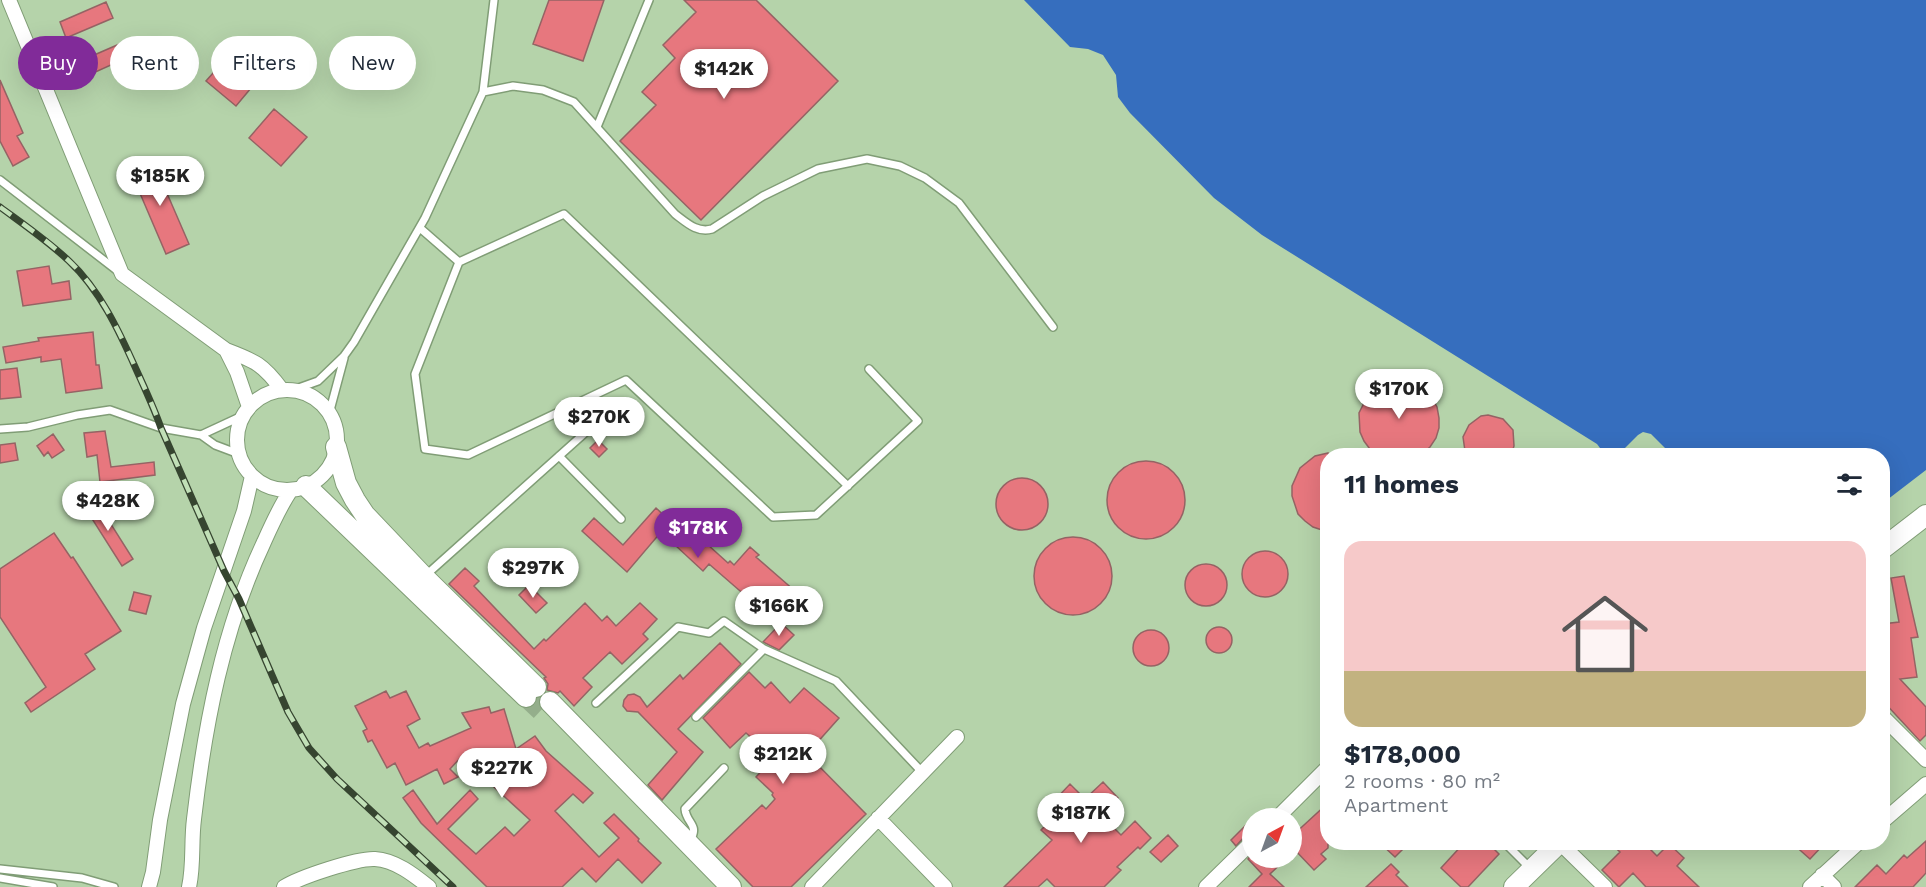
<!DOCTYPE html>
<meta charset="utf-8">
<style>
body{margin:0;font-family:"Work Sans",sans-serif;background:#f6f6f7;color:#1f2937;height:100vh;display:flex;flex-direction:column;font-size:22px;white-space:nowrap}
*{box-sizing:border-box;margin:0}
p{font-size:20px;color:#747a83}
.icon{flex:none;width:33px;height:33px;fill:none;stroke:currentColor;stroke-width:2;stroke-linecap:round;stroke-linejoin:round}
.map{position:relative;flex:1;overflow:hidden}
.side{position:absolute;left:1320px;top:448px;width:570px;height:402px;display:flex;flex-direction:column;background:#fff;border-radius:24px;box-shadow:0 6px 24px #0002}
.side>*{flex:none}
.banner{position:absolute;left:18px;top:36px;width:570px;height:54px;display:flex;gap:12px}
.needle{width:39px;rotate:41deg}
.buttons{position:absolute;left:1242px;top:808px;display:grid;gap:12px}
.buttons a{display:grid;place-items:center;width:60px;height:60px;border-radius:50%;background:#fff;box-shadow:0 6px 24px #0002;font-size:30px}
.price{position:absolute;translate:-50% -51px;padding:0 14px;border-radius:21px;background:#fff;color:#222;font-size:20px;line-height:39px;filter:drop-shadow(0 2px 3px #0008)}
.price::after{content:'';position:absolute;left:50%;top:36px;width:18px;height:14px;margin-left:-9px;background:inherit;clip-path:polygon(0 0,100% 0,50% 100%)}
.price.active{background:#812b99;color:#fff}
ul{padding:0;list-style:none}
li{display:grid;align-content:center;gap:12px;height:318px;padding:0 24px}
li+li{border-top:2px solid #e0e1e3}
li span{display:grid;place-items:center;height:186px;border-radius:18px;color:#555}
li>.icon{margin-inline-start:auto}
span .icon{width:108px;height:108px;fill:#fffc;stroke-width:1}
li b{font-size:26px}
h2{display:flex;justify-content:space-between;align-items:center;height:72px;padding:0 24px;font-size:26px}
.pill{padding:0 21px;border-radius:27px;background:#fff;box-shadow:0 6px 24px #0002;font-size:21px;line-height:54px}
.pill.active{background:#812b99;color:#fff}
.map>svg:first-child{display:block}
.water{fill:#366ebe}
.building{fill:#e7777e;stroke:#956364;stroke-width:1.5}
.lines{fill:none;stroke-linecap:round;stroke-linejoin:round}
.secondary-tunnel{stroke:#94ae8b;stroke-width:20;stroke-dasharray:20 10;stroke-linecap:butt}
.lane-casing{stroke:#809d76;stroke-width:10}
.street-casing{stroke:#809d76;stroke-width:16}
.secondary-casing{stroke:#809d76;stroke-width:22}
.lane{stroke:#fff;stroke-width:7}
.street{stroke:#fff;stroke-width:14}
.secondary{stroke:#fff;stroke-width:20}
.rail-casing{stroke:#364530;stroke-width:7}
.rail{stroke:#c1e0b7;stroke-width:4.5;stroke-dasharray:14;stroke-linecap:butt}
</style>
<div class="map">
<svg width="1926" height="887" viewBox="0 0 1926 887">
<rect width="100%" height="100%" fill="#b5d3aa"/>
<path class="water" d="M1024,0H1926V470L1883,503L1882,456H1673L1651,434L1643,432L1638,435L1617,456H1603V452L1597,444L1262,235L1214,198L1130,113L1118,97L1116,75L1103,55L1088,49L1070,47Z"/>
<path class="building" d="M549,0H604L583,61L533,44Z
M684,0H756L838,81L701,220L620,141L656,105L642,92L675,58L663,45L696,12Z
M106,2L113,18L66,38L60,22Z
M124,42L131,56L91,74L85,59Z
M222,63L251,88L236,106L206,81Z
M0,80L23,133L17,136L29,157L13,166L0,141Z
M274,109L307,137L281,166L249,138Z
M153,161L189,244L166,254L130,170Z
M49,266L52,284L69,281L71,299L23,306L17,271Z
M93,332L96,365H99L102,388L66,393L61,359L41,362V357L6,363L3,347L39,341L38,338Z
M17,368L21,397L0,399V370Z
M1398,381L1416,385L1425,390L1432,398L1437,407L1439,418V428L1436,438L1430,447L1419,456H1375L1364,441L1360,432L1359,413L1367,397L1373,390L1389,382Z
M1488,415L1503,419L1513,430L1514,446L1511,456H1468L1465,451L1463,437L1469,425L1481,416Z
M105,431L111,467L154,462L155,475L100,482L97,455L87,457L84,433Z
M53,434L64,450L52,458L48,452L44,456L37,446Z
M598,440L607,449L599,457L590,448Z
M15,443L18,460L0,463V445Z
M1328,453V532L1313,527L1305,521L1298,514L1292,496V486L1300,468L1315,456Z
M1107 500a39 39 0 1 1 78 0a39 39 0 1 1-78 0Z
M996 504a26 26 0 1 1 52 0a26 26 0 1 1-52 0Z
M95,499L133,559L122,566L84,506Z
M656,508L671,522L676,516L686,525L694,517L704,527L696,534L728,563L730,561L734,565L750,547L759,555L756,557L795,591L768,621L744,600L747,597L709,564L703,571L661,532L627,572L582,531L594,518L623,545Z
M54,533L71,558L73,557L121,631L85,654L95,669L31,712L25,703L46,687L0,617V569Z
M1034 576a39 39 0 1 1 78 0a39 39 0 1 1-78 0Z
M1242 574a23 23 0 1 1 46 0a23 23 0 1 1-46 0Z
M1185 585a21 21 0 1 1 42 0a21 21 0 1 1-42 0Z
M465,568L479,581L474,586L534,649L544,639L546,641L585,603L602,621L607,616L616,626L640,603L657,619L643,634L648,639L622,664L610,652L583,678L592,687L574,706L560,691L558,693L547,690L548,684L544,678L546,677L449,584Z
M1904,576L1918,637L1911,638L1917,677L1900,679L1926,707V735L1920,741L1882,700V624L1899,622L1891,578Z
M529,585L547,603L536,613L519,595Z
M134,592L151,596L146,614L129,610Z
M781,623L794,635L779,650L763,642Z
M1206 640a13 13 0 1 1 26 0a13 13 0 1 1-26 0Z
M1133 648a18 18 0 1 1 36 0a18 18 0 1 1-36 0Z
M720,643L741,664L678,729L703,752L662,800L648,785L677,752L638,712L627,711L623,706L624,700L628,695L634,694L640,697L647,707L680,675L683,679Z
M749,672L765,688L771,682L790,703L804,688L839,718L807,754L866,814L791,887H753L716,849L762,805L766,809L775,799L772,795L773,793L756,777L774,757L746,733L730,748L703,718Z
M386,691L390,698L406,691L420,719L407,726L419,748L428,743L430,746L471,728L462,713L489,707L491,713L504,709L516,749L535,736L546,751L593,793L583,803L573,794L555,811L599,857L619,838L604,823L614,814L639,839L638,841L661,863L642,883L618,859L596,882L582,868L562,887H487L421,823L403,798L413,790L437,824L470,790L478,799L448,829L476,854L505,827L514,836L530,820L483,777L503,756L475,769L462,756L450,769L458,777L444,784L437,769L406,785L395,763L387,768L372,740L368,742L363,731L367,729L355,706Z
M1103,782L1118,798L1101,815L1121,835L1135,821L1151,838L1140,849L1138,847L1117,867L1121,870L1104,887H1055L1047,879L1038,887H1004L1052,840L1041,830L1062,809L1054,801L1070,784L1085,799Z
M1328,803V848L1321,854L1326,859L1314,870L1292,847V836Z
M1252,819V833L1246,835L1236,846L1231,840Z
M1168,835L1178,846L1161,862L1150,852Z
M1926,841V873L1913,887H1855L1877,865L1886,874L1904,855L1907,858Z
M1380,843H1409L1395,857Z
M1464,843H1488L1499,854L1468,887H1461L1441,868Z
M1610,843H1644L1657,856L1669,844L1684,858L1677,866L1699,887H1646L1633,873L1619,887L1602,870L1620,852Z
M1792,843H1825L1810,859Z
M1252,854V858H1287L1270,874L1284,887H1249L1262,874L1248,859Z
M1391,864L1399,872L1396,875L1408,887H1366Z"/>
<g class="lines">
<path class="secondary-tunnel" d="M526,697L541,711"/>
<g class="lane-casing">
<path id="lane" d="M483,92L513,86L543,90L574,102L675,214C687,223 697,233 712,229L763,196L818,169L867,159L900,166L925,178L959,203L1053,327
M597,127L649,0
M0,180L119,272
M420,228L459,262L415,374L425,449L468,455L626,380L773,517L816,515L918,421L869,369
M459,262L564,214L848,486
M293,390L318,381L344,356L354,342L425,218L483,92L494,0
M329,414L344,358
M0,429L28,427L77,415L110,410L161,428L201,435L215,445L239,454
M201,435L242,416
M559,456L621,519
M425,576L596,423
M596,703L678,627L709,633L724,621L764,649L836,681L922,772
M696,717L764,649
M690,840C700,825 686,823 685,809L724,768
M1505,843L1531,869
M0,869L82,878L114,887
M0,878L53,887"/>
</g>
<g class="street-casing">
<path id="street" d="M9,0L122,274L226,350
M237 440a50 50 0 1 1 100 0a50 50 0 1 1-100 0Z
M249,407L237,372L226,350C255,361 263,364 282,390
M1882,716L1926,760
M878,818L945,887
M1276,819L1327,768
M1882,822L1926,784
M1560,843L1605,887
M1822,875L1834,887
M149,887L153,872L160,820L183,704L204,628L244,511L252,476
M189,887C194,865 191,842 194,819C205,724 223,629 264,542C272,524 280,506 291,490
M284,887C300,877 357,858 375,859C395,860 414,875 429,887
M812,887L957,737
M1206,887L1252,842
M1810,887L1858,843"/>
</g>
<g class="secondary-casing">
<path id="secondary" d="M336,447L346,483L355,500L365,515L424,577L536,687
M306,486L526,697
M1882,549L1926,515
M550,702L731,887
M1514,887L1559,843"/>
</g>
<use href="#lane" class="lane"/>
<use href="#street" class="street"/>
<use href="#secondary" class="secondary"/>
<g class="rail-casing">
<path id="rail" d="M0,207C23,224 48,241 69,261C100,290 119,331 136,369C145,389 154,408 161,428L224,571L239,599L288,712L309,748L337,779L453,887"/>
</g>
<use href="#rail" class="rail"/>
</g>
</svg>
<div class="buttons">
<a><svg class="needle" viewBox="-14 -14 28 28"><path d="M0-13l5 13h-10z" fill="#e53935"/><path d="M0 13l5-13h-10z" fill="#747a83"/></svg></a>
</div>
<b class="price" style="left:724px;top:100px">$142K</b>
<b class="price" style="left:160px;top:207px">$185K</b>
<b class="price" style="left:1399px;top:420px">$170K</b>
<b class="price" style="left:599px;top:448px">$270K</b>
<b class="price" style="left:108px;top:532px">$428K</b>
<b class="price active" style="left:698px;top:559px">$178K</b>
<b class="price" style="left:533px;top:599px">$297K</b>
<b class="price" style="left:779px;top:637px">$166K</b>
<b class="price" style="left:783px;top:785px">$212K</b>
<b class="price" style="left:502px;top:799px">$227K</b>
<b class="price" style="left:1081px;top:844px">$187K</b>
<div class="banner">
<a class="pill active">Buy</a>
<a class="pill">Rent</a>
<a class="pill">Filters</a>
<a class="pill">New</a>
</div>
<section class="side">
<h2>11 homes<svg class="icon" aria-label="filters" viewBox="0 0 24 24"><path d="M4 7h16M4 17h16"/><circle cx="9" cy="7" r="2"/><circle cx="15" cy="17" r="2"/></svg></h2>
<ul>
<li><span style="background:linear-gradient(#f6c9c9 70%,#c2b280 0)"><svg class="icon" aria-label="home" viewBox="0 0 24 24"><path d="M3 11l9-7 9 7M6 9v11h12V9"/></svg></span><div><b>$178,000</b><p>2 rooms · 80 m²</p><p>Apartment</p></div></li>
</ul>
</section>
</div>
